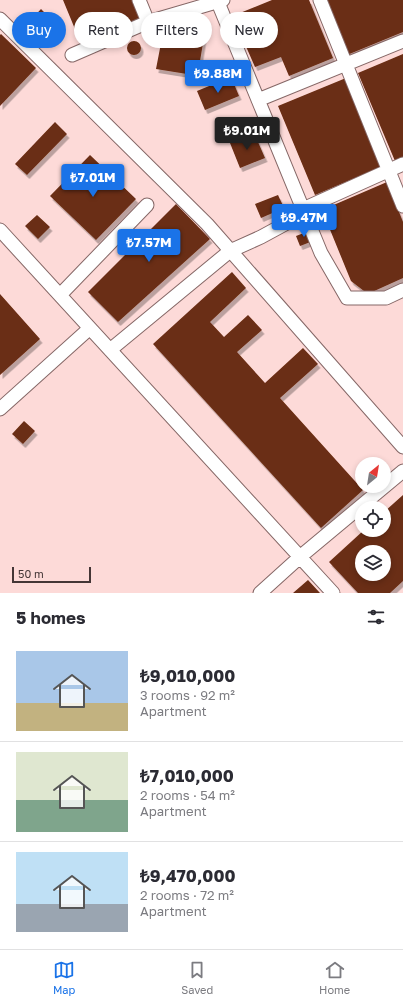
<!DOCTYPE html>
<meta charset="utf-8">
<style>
body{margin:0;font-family:"Golos Text",sans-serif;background:#f7f7f7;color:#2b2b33;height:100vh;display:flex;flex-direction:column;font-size:15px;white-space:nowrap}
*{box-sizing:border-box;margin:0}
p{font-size:13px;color:#7c7c81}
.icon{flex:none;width:22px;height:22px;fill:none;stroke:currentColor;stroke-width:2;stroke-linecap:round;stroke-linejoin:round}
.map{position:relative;height:593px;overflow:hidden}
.sheet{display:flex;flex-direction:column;background:#fff;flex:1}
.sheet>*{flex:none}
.hud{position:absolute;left:12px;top:12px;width:379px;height:36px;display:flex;gap:8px}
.needle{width:26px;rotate:30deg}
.tools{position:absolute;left:355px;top:457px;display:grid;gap:8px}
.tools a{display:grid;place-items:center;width:36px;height:36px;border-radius:50%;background:#fff;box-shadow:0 2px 6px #0003;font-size:20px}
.scale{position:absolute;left:12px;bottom:10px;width:79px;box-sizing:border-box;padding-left:4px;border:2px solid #443636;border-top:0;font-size:11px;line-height:14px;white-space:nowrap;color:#443636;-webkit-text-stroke:3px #fddad8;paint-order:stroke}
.price{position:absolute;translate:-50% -34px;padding:0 9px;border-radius:4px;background:#1a73e8;color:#fff;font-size:13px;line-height:26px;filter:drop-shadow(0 1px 2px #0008)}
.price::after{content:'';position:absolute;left:50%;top:24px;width:12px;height:9px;margin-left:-6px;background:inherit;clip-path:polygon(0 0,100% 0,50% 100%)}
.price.on{background:#222;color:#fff}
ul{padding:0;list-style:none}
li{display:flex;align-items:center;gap:12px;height:100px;padding:0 16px}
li+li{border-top:1px solid #e1e1e2}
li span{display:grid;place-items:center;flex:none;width:112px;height:80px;border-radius:0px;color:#555}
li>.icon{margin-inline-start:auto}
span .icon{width:48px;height:48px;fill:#fffc;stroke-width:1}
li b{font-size:17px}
h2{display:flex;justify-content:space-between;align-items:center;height:48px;padding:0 16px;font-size:17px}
.chip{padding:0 14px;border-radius:18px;background:#fff;box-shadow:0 2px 6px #0003;font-size:14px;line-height:36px}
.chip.on{background:#1a73e8;color:#fff}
.dock{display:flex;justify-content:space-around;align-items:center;height:56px;border-top:1px solid #e1e1e2;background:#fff;font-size:11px;color:#7c7c81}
.dock a{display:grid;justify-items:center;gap:2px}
.dock .on{color:#1a73e8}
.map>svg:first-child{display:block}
.building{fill:#6a2d13;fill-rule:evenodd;filter:url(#shadow)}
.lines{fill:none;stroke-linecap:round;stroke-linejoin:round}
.street-casing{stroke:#856766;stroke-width:15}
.street{stroke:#fff;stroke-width:13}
</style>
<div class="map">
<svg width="403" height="593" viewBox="0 0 403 593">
<defs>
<filter id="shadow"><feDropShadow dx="2.5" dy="4" stdDeviation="0" flood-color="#0004"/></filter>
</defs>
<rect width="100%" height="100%" fill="#fddad8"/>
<path class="building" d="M63,0H136L144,20L82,46Z
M272,0H309L333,58L289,76L281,57L255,67L234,19L235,15Z
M325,0H403V32L347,55Z
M41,9L54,22L42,35L29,22Z
M180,33L204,37L199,67L188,66L187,74L156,69L162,38L179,41Z
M1,34L36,68L0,106V35Z
M127 48a7 7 0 1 1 14 0a7 7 0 1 1-14 0Z
M403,54V158L395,161L358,73Z
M231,77L239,96L205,110L197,91Z
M346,78L383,166L315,195L278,106Z
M55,122L67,134L27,175L15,164Z
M254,133L265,158L240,168L230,143Z
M90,155L136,199L96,240L50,196Z
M387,182L403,222V278L372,292L364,291L351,281L322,210Z
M278,195L284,208L261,218L255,204Z
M176,204L210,239L118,322L88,292Z
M37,215L50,227L38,239L25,226Z
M309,231L313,241L300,246L296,236Z
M232,272L246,288L210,322L224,337L248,315L262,330L237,352L265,383L303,348L318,364L280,398L363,490L321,528L153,344Z
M0,294L40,339L0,375Z
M24,421L35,431L23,444L12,434Z
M403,495V581L390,593H358L329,562L364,530H384V512ZM362,552H384V574H362Z
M308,580L320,593H293Z"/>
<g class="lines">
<g class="street-casing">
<path id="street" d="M139,0L148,22
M217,0L321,253L347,298H386L403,290
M320,0L403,206
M0,19L207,224L403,447
M72,55L148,22L223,0
M258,100L403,41
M0,230L333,593
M60,295L147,205
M110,350L230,251L261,237L285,224L303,209L403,164
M0,409L90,328
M260,593L301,556L403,471"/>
</g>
<use href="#street" class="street"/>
</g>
</svg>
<div class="tools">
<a><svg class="needle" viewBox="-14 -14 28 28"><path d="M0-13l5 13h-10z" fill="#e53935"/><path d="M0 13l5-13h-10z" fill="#7c7c81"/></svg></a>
<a><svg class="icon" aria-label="locate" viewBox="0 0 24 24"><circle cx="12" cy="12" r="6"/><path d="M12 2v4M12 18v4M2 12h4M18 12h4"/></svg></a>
<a><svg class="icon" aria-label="layers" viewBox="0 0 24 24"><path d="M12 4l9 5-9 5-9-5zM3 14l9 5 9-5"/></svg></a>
</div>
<div class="scale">50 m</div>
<b class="price" style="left:218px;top:94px">₺9.88M</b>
<b class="price on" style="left:247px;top:151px">₺9.01M</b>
<b class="price" style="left:93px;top:198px">₺7.01M</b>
<b class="price" style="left:304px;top:238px">₺9.47M</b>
<b class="price" style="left:149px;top:263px">₺7.57M</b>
<div class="hud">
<a class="chip on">Buy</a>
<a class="chip">Rent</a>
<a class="chip">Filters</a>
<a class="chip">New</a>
</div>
</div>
<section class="sheet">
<h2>5 homes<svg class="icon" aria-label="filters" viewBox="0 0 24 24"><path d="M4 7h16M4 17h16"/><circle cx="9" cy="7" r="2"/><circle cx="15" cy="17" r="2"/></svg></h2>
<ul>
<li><span style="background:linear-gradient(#a9c7e8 65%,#c2b280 0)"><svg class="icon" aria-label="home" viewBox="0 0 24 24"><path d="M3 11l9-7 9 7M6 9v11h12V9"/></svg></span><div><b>₺9,010,000</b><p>3 rooms · 92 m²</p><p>Apartment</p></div></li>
<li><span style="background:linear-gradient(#dfe7d0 60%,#7fa58c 0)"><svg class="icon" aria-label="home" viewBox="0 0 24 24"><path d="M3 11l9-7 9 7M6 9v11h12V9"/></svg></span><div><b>₺7,010,000</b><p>2 rooms · 54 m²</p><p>Apartment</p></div></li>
<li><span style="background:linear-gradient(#bfe0f5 65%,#9aa5b1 0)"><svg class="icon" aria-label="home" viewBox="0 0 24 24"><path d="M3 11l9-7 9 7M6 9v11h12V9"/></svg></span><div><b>₺9,470,000</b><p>2 rooms · 72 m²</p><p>Apartment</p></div></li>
</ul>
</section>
<nav class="dock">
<a class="on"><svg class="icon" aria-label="map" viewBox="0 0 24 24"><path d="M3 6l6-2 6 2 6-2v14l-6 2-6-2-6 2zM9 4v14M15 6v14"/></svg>Map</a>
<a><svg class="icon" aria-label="saved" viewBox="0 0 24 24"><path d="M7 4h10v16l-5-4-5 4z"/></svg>Saved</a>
<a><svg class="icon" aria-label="home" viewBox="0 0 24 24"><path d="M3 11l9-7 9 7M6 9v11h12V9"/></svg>Home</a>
</nav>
